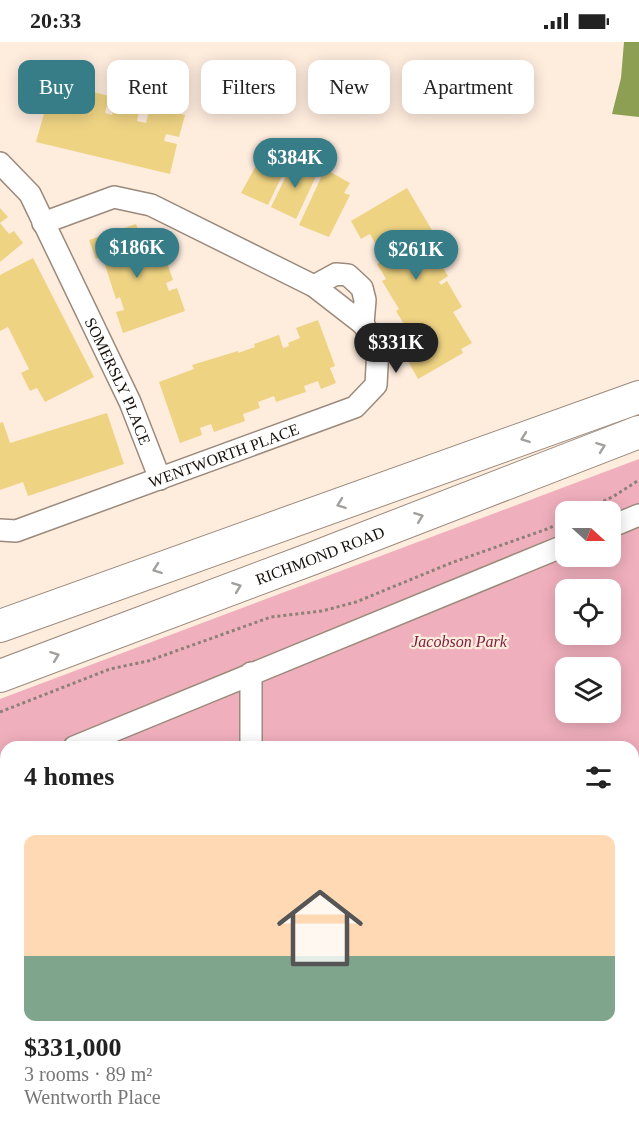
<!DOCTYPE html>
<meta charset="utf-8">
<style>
body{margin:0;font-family:Georgia,serif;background:#f6f6f6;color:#222;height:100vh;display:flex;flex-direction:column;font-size:22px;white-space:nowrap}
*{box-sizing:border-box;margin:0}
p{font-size:20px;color:#767676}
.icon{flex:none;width:33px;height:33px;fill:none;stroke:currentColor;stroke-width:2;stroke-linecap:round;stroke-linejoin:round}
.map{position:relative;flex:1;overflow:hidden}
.side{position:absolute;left:0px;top:699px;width:639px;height:404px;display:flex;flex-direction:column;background:#fff;border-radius:18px 18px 0 0;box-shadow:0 3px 15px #0003}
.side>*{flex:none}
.top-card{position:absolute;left:18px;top:18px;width:603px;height:54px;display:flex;gap:12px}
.needle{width:39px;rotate:111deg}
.tools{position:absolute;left:555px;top:459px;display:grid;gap:12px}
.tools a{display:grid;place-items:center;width:66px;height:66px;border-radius:12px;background:#fff;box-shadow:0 3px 15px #0003;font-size:30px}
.price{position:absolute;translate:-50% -51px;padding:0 14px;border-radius:21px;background:#367d87;color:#fff;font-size:20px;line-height:39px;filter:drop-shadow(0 2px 3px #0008)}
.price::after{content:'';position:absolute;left:50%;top:36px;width:18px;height:14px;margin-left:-9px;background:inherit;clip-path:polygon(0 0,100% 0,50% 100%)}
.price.current{background:#222;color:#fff}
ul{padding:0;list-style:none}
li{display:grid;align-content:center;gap:12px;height:318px;padding:0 24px}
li+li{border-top:2px solid #e0e0e0}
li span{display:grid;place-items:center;height:186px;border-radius:12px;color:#555}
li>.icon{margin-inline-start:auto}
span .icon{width:108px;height:108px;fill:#fffc;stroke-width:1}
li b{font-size:26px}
h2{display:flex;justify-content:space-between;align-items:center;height:72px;padding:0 24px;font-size:26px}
.tag{padding:0 21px;border-radius:12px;background:#fff;box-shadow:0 3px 15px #0003;font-size:21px;line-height:54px}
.tag.current{background:#367d87;color:#fff}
.status{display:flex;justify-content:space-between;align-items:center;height:42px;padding:0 30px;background:#fff;direction:ltr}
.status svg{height:16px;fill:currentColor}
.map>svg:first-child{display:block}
.green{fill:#f0afbd;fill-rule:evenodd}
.water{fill:#8c9f53}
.building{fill:#eed383}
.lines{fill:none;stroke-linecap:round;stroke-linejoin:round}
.minor-casing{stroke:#9b8a7c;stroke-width:24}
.highway-casing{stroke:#9b8a7c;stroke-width:34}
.path{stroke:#8d8177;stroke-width:3;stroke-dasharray:3 3;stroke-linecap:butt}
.minor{stroke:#fff;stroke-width:21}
.highway{stroke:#fff;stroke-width:32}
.oneway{stroke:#a29f9d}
.labels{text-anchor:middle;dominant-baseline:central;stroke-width:4.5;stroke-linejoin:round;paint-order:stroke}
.street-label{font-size:16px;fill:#16100b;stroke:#feecdd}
.park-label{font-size:16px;font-style:italic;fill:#7d1b3e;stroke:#feecdd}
</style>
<div class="status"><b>20:33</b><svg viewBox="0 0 49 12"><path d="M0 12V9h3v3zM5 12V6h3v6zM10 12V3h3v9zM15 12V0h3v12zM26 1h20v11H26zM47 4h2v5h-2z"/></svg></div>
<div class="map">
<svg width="639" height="1102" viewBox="0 0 639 1102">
<rect width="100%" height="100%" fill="#feecdd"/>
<path class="green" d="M639,417V1102H501L493,1097L633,1096V705H6V1096H413L415,1102H0V657ZM566,470H610V514H566ZM566,548H610V592H566ZM566,626H610V670H566Z"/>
<path class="water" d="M624,0H639V75L612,72L621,36Z
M413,1097H493L501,1102H415Z"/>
<path class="building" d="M62,42L109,54L105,71L112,73L116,58L140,64L137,79L146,81L150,65L185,73L179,95L166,92L164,99L177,102L170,132L36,100L45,68L59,72L61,65L56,64Z
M268,102L292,113L268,163L241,151Z
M295,116L319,128L296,177L271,165Z
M325,127L350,141L344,151L350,153L329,195L299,183Z
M407,146L442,205L434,210L448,234L439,240L441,243L447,239L462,265L453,270L472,301L461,307L463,311L418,337L408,319L415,315L407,301L413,297L396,269L399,267L382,239L386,237L377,222L384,218L370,192L361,197L351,179Z
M0,166L8,175L0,181Z
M0,181L9,192L14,189L23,201L0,220Z
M136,182L148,215L163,209L173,238L166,241L169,249L177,246L185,269L123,291L116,270L124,268L120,255L116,257L102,214L96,217L89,198Z
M33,216L94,335L45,360L37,346L30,349L21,331L29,327L8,285L0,289V233Z
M318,278L335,324L330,326L336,341L321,347L318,339L304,344L306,350L276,360L274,354L258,360L260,366L243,372L245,379L214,390L211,382L200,386L202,393L180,401L159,340L194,327L192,323L238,309V311L255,305L254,302L279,293L283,306L289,304L288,301L300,296L296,286Z
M107,371L124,422L28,454L23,440L0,448V381L3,380L10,401Z"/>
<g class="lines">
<g class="minor-casing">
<g id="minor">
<path id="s1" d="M0,121L30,152L130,360L160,437"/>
<path d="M314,244L336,232L348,233L362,246L365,258L363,282"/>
<path d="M610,485L639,473"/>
<path id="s2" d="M0,488L16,489L355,365L376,343L378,306L363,282L314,244L151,163L114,155L43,181"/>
<path d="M74,705L566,503"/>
<path d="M251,705V631"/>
<path d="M0,839L6,835"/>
<path d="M546,1096L554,1102"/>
<path d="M243,1102V1096"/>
<path d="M619,1102L622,1096"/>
</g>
</g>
<g class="highway-casing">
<g id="highway">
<path d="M0,584L639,355"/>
<path id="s3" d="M0,634L311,517L639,390"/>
</g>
</g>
<path class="path" d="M582,470L614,454L639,438
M0,670L110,627L148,619L271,575L322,569L356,560L451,521L547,487L566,478
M166,1096L168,1102
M466,1102L472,1096"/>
<use href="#minor" class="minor"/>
<use href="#highway" class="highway"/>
</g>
<defs><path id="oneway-chevron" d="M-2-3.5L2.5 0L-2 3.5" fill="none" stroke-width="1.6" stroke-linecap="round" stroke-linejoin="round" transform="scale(1.5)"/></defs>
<g class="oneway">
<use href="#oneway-chevron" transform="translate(525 396) rotate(160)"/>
<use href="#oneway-chevron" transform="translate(601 405) rotate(-20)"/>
<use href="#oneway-chevron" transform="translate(341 462) rotate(160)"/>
<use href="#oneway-chevron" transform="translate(419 475) rotate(-21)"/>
<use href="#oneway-chevron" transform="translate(157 527) rotate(160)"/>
<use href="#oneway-chevron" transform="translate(237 545) rotate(-21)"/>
<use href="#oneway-chevron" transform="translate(55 614) rotate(-21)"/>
</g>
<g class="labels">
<g class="street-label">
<text stroke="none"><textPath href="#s1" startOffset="250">SOMERSLY PLACE</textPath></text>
<text stroke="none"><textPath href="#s2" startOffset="237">WENTWORTH PLACE</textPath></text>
<text stroke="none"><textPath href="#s3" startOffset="342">RICHMOND ROAD</textPath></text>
</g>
<g class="park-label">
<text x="459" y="599">Jacobson Park</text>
</g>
</g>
</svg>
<div class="tools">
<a><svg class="needle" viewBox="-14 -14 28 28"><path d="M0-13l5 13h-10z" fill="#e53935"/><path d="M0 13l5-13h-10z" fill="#767676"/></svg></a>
<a><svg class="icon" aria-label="locate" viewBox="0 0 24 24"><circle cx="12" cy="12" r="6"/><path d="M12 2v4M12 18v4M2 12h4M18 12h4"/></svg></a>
<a><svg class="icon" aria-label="layers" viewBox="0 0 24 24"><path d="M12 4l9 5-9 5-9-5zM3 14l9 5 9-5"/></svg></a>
</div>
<b class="price" style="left:295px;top:147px">$384K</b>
<b class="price" style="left:137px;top:237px">$186K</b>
<b class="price" style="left:416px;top:239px">$261K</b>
<b class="price current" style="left:396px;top:332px">$331K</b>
<div class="top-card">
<a class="tag current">Buy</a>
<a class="tag">Rent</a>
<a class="tag">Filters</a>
<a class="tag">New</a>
<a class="tag">Apartment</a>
</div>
<section class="side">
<h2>4 homes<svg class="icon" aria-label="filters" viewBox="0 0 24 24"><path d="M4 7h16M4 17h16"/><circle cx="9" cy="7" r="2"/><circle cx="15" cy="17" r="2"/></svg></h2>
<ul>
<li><span style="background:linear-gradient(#ffd9b3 65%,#7fa58c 0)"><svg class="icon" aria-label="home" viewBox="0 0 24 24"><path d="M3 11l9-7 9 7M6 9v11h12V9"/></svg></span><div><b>$331,000</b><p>3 rooms · 89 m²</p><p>Wentworth Place</p></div></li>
</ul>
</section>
</div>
